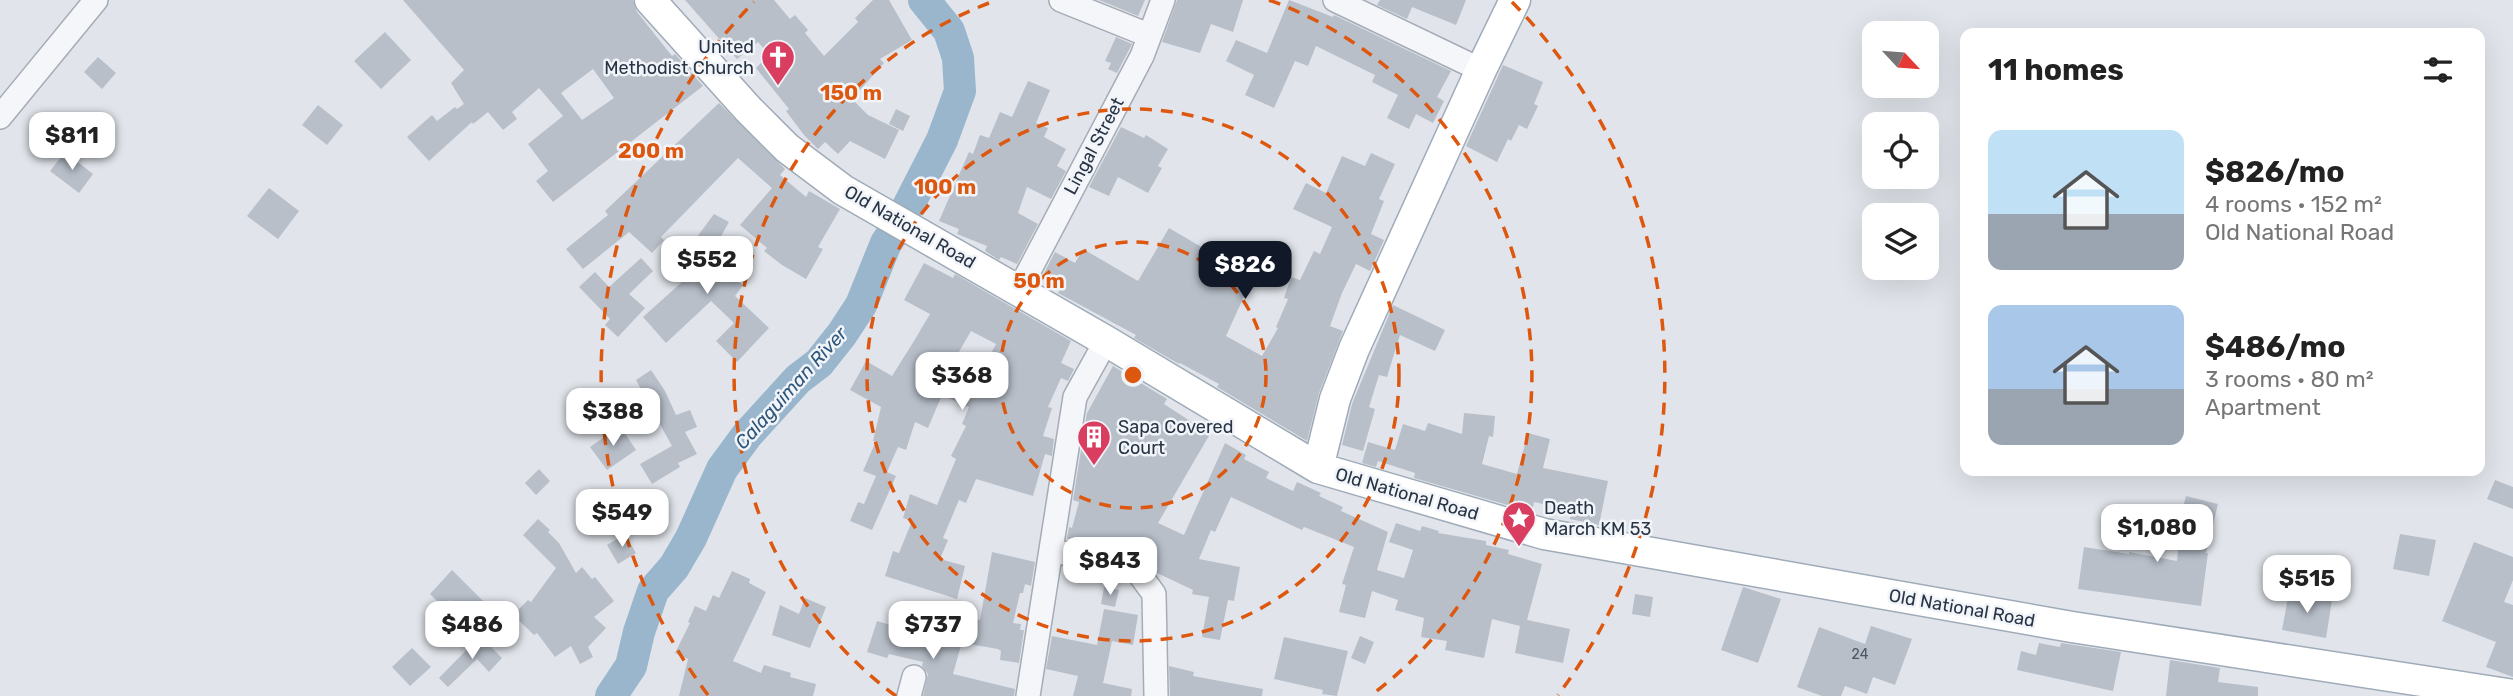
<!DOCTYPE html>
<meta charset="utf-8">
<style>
body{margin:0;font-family:Rubik,sans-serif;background:#f2f2f2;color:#222;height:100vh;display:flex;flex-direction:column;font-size:26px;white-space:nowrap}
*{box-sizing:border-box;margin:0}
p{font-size:23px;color:#767676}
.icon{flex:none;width:38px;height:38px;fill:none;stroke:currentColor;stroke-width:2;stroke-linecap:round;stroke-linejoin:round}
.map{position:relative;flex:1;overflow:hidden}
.drawer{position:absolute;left:1960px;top:28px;width:525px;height:448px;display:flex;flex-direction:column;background:#fff;border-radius:14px;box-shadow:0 7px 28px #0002}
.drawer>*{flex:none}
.needle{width:46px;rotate:116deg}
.buttons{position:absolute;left:1862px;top:21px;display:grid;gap:14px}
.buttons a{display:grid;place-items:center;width:77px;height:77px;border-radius:14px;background:#fff;box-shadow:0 7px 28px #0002;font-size:35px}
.price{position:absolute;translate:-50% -60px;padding:0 16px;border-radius:14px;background:#fff;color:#222;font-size:23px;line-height:46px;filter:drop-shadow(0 2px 4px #0008)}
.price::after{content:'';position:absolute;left:50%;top:42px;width:21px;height:16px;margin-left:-10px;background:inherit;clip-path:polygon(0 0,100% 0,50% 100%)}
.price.on{background:#111827;color:#fff}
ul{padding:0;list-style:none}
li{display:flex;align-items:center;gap:21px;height:175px;padding:0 28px}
li span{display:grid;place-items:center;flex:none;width:196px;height:140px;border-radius:14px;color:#555}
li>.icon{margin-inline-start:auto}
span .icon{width:84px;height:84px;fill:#fffc;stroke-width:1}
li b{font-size:30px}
h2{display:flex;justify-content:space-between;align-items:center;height:84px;padding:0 28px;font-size:30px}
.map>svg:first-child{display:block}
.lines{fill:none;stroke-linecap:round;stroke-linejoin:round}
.river{stroke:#99b6cd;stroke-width:32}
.building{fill:#b8bfc9;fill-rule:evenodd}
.minor-casing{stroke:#a6acb6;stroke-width:26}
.major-casing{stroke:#9fabb8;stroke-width:33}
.minor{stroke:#f4f6f9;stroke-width:23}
.major{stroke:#fff;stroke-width:30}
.ring{fill:none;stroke:#de570f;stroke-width:3.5;stroke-dasharray:12 9}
.labels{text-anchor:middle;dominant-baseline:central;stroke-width:5;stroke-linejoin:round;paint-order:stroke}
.number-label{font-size:14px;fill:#4c5765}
.poi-label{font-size:18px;fill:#283444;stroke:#f1f4f8;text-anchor:start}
.street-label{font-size:18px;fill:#283444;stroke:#f1f4f8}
.water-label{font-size:19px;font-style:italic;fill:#2f567b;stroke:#f1f4f8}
.centre{fill:#de570f;stroke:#f1f4f8;stroke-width:3.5}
.ring-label{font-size:21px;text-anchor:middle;font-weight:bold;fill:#de570f;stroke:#f1f4f8;stroke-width:5;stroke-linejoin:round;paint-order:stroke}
</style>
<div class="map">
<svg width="2513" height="696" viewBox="0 0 2513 696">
<rect width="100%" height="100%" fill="#e1e5eb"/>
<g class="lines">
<path class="river" d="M611,696L631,666L639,632L653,591L674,567L691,538L722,469L747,435L798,379L819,363L842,334L861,305L886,243L898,226L942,140L960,91L958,58L949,31L924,0"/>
</g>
<path class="building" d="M403,0H633L637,12L672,56L675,54L703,86L553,202L536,181L548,171L528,144L563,116L539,88L512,112L517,119L503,130L488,112L473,124L472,122L429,161L407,137L432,115L437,121L455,107L457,109L464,104L451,83L464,70ZM593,69L614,98L582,120L561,93Z
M685,0H774L790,19L795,15L808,30L805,33L824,56L858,22L855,18L873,0H889L912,40L880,59L884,63L852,99L868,115L899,130L885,159L850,141L838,154L825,142L818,149L804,135L786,111L789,109L756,68L769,55L758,42L737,59Z
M1099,0H1145L1138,16Z
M1177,0H1243L1233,32L1211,24L1200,53L1162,42Z
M1289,0L1333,17L1334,15L1451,71L1437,97L1444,101L1433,123L1416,114L1409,129L1387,118L1398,95L1372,82L1375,75L1316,46L1308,66L1295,61L1274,108L1245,95L1254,75L1226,61L1236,40L1267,53Z
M1380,0H1466L1456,25L1412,7L1407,19L1377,5Z
M385,32L411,60L381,89L354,61Z
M1116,37L1132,44L1117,73L1108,69L1111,63L1105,61Z
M98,57L116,73L102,89L84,72Z
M1503,65L1543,82L1534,104L1538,106L1527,129L1519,125L1511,141L1508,139L1497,162L1466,146Z
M1028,81L1050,90L1036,123L1048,128L1044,137L1066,149L1057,166L1066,171L1051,199L1027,187L1018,213L1038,224L1017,264L1001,257L999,260L985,251L987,246L957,234L959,229L939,221L969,152L973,154L980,135L989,138L1000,112L1012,117Z
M719,103L785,169L780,175L806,197L809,191L840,209L818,247L823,249L806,279L782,265L764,251L767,248L740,225L772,188L738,158L661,237L664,240L652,253L629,232L583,269L566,249L608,215L605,211Z
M318,105L343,125L327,145L302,125Z
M896,109L910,116L903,131L889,124Z
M1121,127L1144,138L1146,135L1168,149L1158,166L1162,168L1148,193L1118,177L1109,196L1089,187Z
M65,152L93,174L79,193L50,171Z
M1371,153L1395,164L1379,199L1384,201L1371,234L1384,240L1370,271L1356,264L1342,293L1330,326L1343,331L1319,393L1307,441L1217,387L1219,384L1180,363L1179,364L1134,338L1136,335L1058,293L1062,286L1043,275L1055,252L1075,263L1083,249L1138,281L1169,228L1210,252L1200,270L1246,292L1226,336L1262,356L1278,328L1276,327L1288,299L1284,298L1291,277L1300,280L1314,251L1320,254L1332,227L1293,209L1306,183L1326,193L1342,156L1365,166Z
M269,188L299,211L278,239L247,216Z
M714,214L729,222L714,249L717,251L710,261L743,285L735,296L769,328L737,362L716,341L734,323L711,301L666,343L643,317L683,281L671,272Z
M641,258L653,271L629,294L645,308L618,337L605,325L610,319L579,287L595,272L609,287Z
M924,263L953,278L955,274L1071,341L1061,363L1074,369L1068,381L1061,378L1048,407L1052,408L1043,436L1054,439L1052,456L1045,454L1033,496L976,479L966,503L959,500L943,538L948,540L940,559L965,566L957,599L885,576L893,551L899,553L912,521L903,518L910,494L937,505L956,459L951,456L966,426L962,424L969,407L942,395L928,428L915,422L906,450L898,447L887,472L896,476L872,530L850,521L858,502L864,504L876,476L863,471L876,441H873L881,407L850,390L866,361L892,376L914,341L930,314L904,300ZM971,331L996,344L983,369L956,357Z
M1393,305L1445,330L1435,351L1400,335L1387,377L1379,375L1369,407L1375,409L1363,451L1342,445L1352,404Z
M1113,366L1167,399L1164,404L1210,434L1158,523L1184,535L1225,443L1246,455L1244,459L1269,472L1266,478L1293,491L1297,482L1321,493L1319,496L1343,507L1341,511L1388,532L1377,570L1404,578L1413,550L1389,542L1396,523L1420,531L1422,526L1439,531L1438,533L1486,541V545L1509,550L1508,554L1542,564L1527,620L1570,629L1563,663L1515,653L1520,626L1492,619L1484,658L1445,650L1447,641L1421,637L1424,618L1395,610L1398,600L1372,591L1365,618L1339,612L1346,585L1342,584L1354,547L1304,527L1302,530L1231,497L1215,532L1211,530L1199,559L1240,567L1234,601L1228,600L1220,640L1202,637L1209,597L1192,594L1193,590L1155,572L1143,556L1135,551L1067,539L1069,527L1072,528L1079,502L1073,500L1087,413Z
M651,370L665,391L676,415L690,410L697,427L685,432L697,454L678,463L680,467L652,484L640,464L672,446L651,408L634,427L621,415L642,391L636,380Z
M1464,413L1495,416L1493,437L1489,436L1482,464L1517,474L1528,433L1550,439L1543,468L1608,481L1599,525L1570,519L1571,510L1534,502L1532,512L1414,478L1415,473L1378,461L1376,467L1362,463L1368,442L1395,450L1403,424L1425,431L1428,423L1462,434Z
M620,426L636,450L607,470L590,447Z
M539,469L550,481L536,495L525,483Z
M2495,480L2513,487V509L2487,499Z
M2186,496L2218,504L2206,553H2208L2201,606L2078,589L2084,547L2129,554V552L2177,561L2180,531H2177Z
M538,519L550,530L548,532L559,543L576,573L582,567L592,579L595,577L614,601L594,617L606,628L588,647L593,657L580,664L571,646L555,657L537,633L534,635L513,615L528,600L531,602L556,568L523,535Z
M625,534L636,553L618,564L607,545Z
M2400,534L2436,540L2429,576L2393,569Z
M2474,542L2513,557V580L2504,602L2513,605V677L2486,667L2496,642L2442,621Z
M992,552L1035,562L1031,586L1025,584L1023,593H1020L1013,623L1021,624L1020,630H1024L1019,663L1000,660L1001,651L998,649L963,643L967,618L980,620Z
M452,570L499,617L482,633L450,600L443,607L430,594Z
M732,571L750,579L749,583L766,592L733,661L761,673L764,665L791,673L790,677L816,684L813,696H679L688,659L675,653L690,623L688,622L695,606L706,611L713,595L719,598Z
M1104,587L1119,590L1115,607L1101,604Z
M1743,587L1781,599L1758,663L1721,650Z
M2289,592L2332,600L2326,638L2282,630Z
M1635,594L1653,597L1650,617L1632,614Z
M805,598L826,607L810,648L772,635L780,605L799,614Z
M1104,609L1138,615L1133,645L1112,641L1103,683L1132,689L1131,696H1073L1078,676L1046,669L1052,636L1097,645Z
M877,621L925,635L926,631L963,638L953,674L1015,689L1014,696H923L928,674L922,666L923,662L889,654L887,658L867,652Z
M1871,626L1912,639L1895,685L1873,677L1867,694L1845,686L1841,696H1822L1797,687L1819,627L1865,644Z
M480,636L502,658L489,672L477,659L448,687L439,678Z
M1360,636L1374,642L1365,664L1351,658Z
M1284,637L1348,651L1337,696L1322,694L1323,690L1274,679Z
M2039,643L2060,647L2061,643L2121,652L2113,691L2017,670L2021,651L2036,655Z
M412,648L431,667L410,686L392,667Z
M2170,660L2220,668L2218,682L2258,687V696H2166Z
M1169,666L1194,672L1193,676L1263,689L1262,696H1170Z"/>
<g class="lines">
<g class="minor-casing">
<path id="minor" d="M1061,0L1148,35
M1335,0L1481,70
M0,117L96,0
M1019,290L1142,56L1163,0
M1051,551L1132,564L1154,594L1156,696
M909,696L914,677
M1028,696L1075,397L1106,341"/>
</g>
<g class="major-casing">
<path id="major" d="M650,0L748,109L787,148L843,190L1106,341L1318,468L1544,534L2072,627L2513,695
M1318,468L1335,399L1354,349L1481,70L1515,0"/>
</g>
<use href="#minor" class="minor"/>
<use href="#major" class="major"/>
</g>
<g class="ring">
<circle cx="1133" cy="375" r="133"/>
<circle cx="1133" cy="375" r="266"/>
<path d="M896 696A399 399 0 0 1 997 0M1269 0A399 399 0 0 1 1370 696"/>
<path d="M708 695A532 532 0 0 1 754 2M1512 2A532 532 0 0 1 1558 695"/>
</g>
<defs>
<g id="church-pin" transform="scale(1.75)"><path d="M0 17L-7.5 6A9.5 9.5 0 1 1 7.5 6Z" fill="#d93d5f" stroke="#f1f4f8"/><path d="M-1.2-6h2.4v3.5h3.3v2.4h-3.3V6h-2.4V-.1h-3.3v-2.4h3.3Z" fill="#fff"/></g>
<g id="building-pin" transform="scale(1.75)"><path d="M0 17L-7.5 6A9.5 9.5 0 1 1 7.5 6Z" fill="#d93d5f" stroke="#f1f4f8"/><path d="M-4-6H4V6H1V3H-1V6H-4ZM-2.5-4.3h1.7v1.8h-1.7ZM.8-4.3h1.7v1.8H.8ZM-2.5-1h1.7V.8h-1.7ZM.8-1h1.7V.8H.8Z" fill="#fff"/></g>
<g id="sight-pin" transform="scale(1.75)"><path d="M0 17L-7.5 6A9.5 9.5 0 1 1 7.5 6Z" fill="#d93d5f" stroke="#f1f4f8"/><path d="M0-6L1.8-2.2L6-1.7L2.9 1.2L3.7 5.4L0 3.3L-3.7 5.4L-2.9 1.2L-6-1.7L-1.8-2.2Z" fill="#fff"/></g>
</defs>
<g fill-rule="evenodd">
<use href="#church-pin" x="778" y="57"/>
<use href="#building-pin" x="1094" y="437"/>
<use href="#sight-pin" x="1519" y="518"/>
</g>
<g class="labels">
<g class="number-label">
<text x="1860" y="654">24</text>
</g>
<g class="poi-label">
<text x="754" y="47" text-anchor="end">United<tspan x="754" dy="21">Methodist Church</tspan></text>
<text x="1118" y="427">Sapa Covered<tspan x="1118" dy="21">Court</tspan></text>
<text x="1544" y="508">Death<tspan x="1544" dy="21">March KM 53</tspan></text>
</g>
<g class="street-label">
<text transform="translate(1094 146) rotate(-62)">Lingal Street</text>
<text transform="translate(910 227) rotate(30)">Old National Road</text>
<text transform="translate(1407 494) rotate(16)">Old National Road</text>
<text transform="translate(1962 608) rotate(10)">Old National Road</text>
</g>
<g class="water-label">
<text transform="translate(791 388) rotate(-48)">Calaguiman River</text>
</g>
</g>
<circle cx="1133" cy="375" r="10" class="centre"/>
<g class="ring-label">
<text x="851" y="100">150 m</text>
<text x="651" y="158">200 m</text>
<text x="945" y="194">100 m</text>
<text x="1039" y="288">50 m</text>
</g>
</svg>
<div class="buttons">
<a><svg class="needle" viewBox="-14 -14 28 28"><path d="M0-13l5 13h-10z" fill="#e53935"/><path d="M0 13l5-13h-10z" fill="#767676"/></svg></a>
<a><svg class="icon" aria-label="locate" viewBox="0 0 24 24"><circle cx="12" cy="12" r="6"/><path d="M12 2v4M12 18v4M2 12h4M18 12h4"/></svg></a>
<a><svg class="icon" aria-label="layers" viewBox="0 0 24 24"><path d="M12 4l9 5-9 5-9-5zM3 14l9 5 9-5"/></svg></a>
</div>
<b class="price" style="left:72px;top:172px">$811</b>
<b class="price" style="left:707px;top:296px">$552</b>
<b class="price on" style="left:1245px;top:301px">$826</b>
<b class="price" style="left:962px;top:412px">$368</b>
<b class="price" style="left:613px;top:448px">$388</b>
<b class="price" style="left:622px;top:549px">$549</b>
<b class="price" style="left:2157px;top:564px">$1,080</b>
<b class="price" style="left:1110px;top:597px">$843</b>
<b class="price" style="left:2307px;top:615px">$515</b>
<b class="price" style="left:472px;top:661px">$486</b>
<b class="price" style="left:933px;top:661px">$737</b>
<section class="drawer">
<h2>11 homes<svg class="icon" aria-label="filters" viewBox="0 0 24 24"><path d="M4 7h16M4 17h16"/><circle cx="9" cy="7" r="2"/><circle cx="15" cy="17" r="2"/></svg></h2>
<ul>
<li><span style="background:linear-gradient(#bfe0f5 60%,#9aa5b1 0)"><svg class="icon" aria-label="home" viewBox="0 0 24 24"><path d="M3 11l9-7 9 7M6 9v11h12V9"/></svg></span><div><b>$826/mo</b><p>4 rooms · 152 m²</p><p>Old National Road</p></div></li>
<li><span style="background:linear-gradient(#a9c7e8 60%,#9aa5b1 0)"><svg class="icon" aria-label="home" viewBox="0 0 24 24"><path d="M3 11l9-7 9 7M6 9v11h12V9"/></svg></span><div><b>$486/mo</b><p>3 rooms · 80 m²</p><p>Apartment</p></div></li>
</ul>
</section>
</div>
